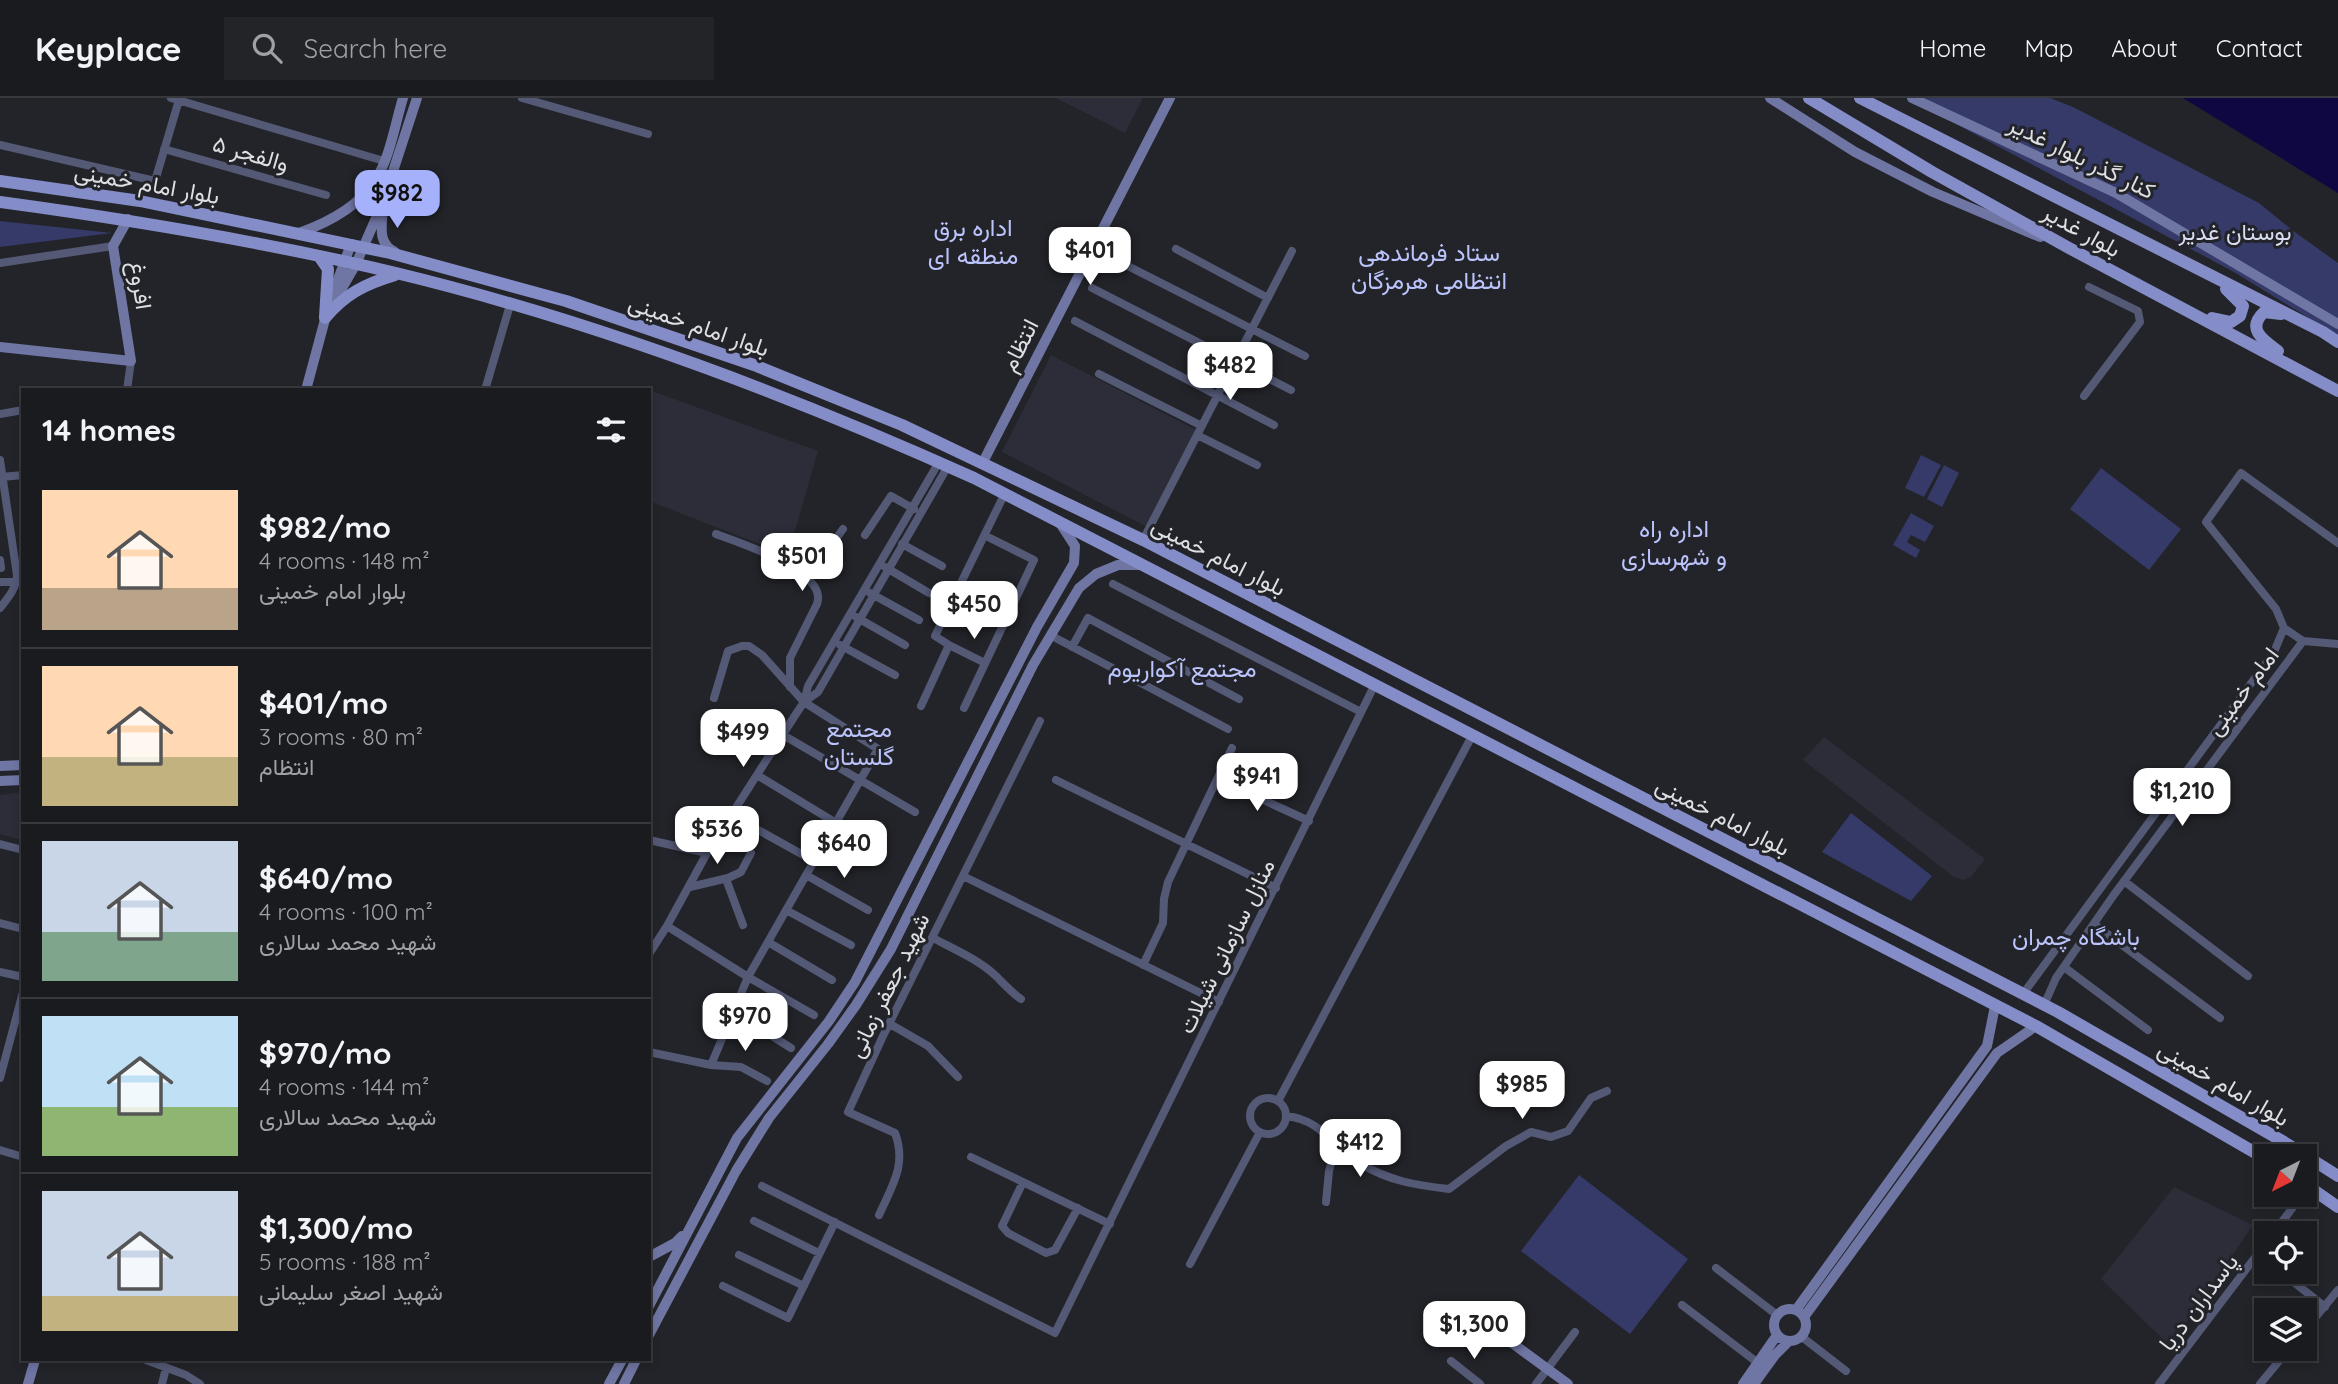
<!DOCTYPE html>
<meta charset="utf-8">
<style>
body{margin:0;font-family:Quicksand,Vazirmatn,sans-serif;background:#232428;color:#f1f3f6;height:100vh;display:flex;flex-direction:column;font-size:26px;white-space:nowrap}
*{box-sizing:border-box;margin:0}
p{font-size:23px;color:#9fa1a4}
.icon{flex:none;width:38px;height:38px;fill:none;stroke:currentColor;stroke-width:2;stroke-linecap:round;stroke-linejoin:round}
.map{position:relative;flex:1;overflow:hidden}
.details{position:absolute;left:21px;top:290px;width:630px;height:973px;display:flex;flex-direction:column;background:#1a1b1f;border-radius:0px;box-shadow:0 4px 10px #0003,0 0 0 2px #38393d}
.details>*{flex:none}
.needle{width:46px;rotate:222deg}
.controls{position:absolute;left:2254px;top:1046px;display:grid;gap:14px}
.controls a{display:grid;place-items:center;width:63px;height:63px;border-radius:0px;background:#1a1b1f;box-shadow:0 4px 10px #0003,0 0 0 2px #38393d;font-size:35px}
.price{position:absolute;translate:-50% -60px;padding:0 16px;border-radius:14px;background:#fff;color:#222;font-size:23px;line-height:46px;filter:drop-shadow(0 2px 4px #0008)}
.price::after{content:'';position:absolute;left:50%;top:42px;width:21px;height:16px;margin-left:-10px;background:inherit;clip-path:polygon(0 0,100% 0,50% 100%)}
.price.active{background:#a6b1fc;color:#111}
ul{padding:0;list-style:none}
li{display:flex;align-items:center;gap:21px;height:175px;padding:0 21px}
li+li{border-top:2px solid #38393d}
li span{display:grid;place-items:center;flex:none;width:196px;height:140px;border-radius:0px;color:#555}
li>.icon{margin-inline-start:auto}
span .icon{width:84px;height:84px;fill:#fffc;stroke-width:1}
li b{font-size:30px}
h2{display:flex;justify-content:space-between;align-items:center;height:84px;padding:0 21px;font-size:30px}
header{display:flex;align-items:center;gap:42px;box-sizing:border-box;height:98px;padding:0 35px;background:#1a1b1f;border-bottom:2px solid #38393d}
header strong{font-size:33px}
nav{display:flex;gap:38px;margin-inline-start:auto;font-size:24px}
.search{width:490px;height:63px;background:#232428;display:flex;align-items:center;gap:18px;box-sizing:border-box;padding:0 24px;border-radius:0px;color:#9fa1a4;font-size:26px}
.map>svg:first-child{display:block}
.built{fill:#2c2d38}
.green{fill:#353a69}
.water{fill:#0f0742}
.lines{fill:none;stroke-linecap:round;stroke-linejoin:round}
.street{stroke:#545976;stroke-width:8}
.secondary{stroke:#7076a4;stroke-width:10}
.primary{stroke:#848dc8;stroke-width:12}
.labels{text-anchor:middle;dominant-baseline:central;stroke-width:6;stroke-linejoin:round;paint-order:stroke}
.street-label{font-size:23px;fill:#dedfe3;stroke:#232429}
.park-label{font-size:23px;fill:#d9ddf0;stroke:#232429}
.neighbourhood-label{font-size:24px;fill:#bbc4fc;stroke:#232429}
</style>
<header>
<strong>Keyplace</strong>
<div class="search"><svg class="icon" aria-label="search" viewBox="0 0 24 24"><circle cx="10" cy="10" r="6"/><path d="M15 15l6 6"/></svg>Search here</div>
<nav><a>Home</a><a>Map</a><a>About</a><a>Contact</a></nav>
</header>
<div class="map">
<svg width="2338" height="1286" viewBox="0 0 2338 1286">
<rect width="100%" height="100%" fill="#232429"/>
<path class="built" d="M1056,0H1143L1125,35Z
M1051,257L1196,332L1147,429L1002,354Z
M652,293L818,353L788,457L649,403V303Z
M1824,639L1985,761L1971,779L1963,782L1954,779L1803,662Z
M23,694V736L21,742L0,736V697Z
M2174,1089L2253,1127L2170,1248L2101,1181Z"/>
<path class="green" d="M1907,0H2050L2073,9L2259,105L2292,132L2338,165V238L2234,174Z
M0,123L112,135L0,149Z
M1921,357L1941,367L1924,399L1905,390Z
M1944,367L1959,375L1942,409L1927,401Z
M2101,370L2181,431L2149,472L2070,411Z
M1911,415L1934,428L1925,444L1911,437L1907,444L1920,452L1916,460L1893,447Z
M1851,715L1932,778L1911,803L1822,754Z
M1579,1077L1688,1161L1630,1236L1521,1153Z"/>
<path class="water" d="M2183,0H2338V95Z"/>
<g class="lines">
<path class="street" d="M171,0L384,63
M522,0L648,36
M0,47L155,83L179,2
M164,51L326,97
M1176,151L1268,200
M1116,162L1305,258
M0,165L113,148
M1092,190L1291,292
M1075,223L1274,327
M1099,276L1202,328
M127,292L131,263
M210,292H221
M485,292L510,207
M2084,298L2140,224L2138,213L2089,189
M0,316L23,312
M1197,337L1257,367
M0,362L17,477C17,489 8,500 0,510
M2,379L23,377
M716,436C739,445 829,473 817,506L790,560V589
M865,437L891,398L914,411
M1143,442L1292,153
M2338,445L2241,375L2206,424L2276,511L2284,530L2303,543L2338,546
M902,446L942,468
M0,462L1,470
M885,469L929,495
M808,480L843,431
M0,484H17
M1113,486L1361,614
M870,495L919,522
M856,519L905,547
M1050,537L1228,631
M840,547L895,577
M949,547L985,565
M1072,549L1088,520L1239,601
M714,600L728,553L742,548H749L762,557L804,604L878,651L748,879L814,917
M804,604L808,588L939,364
M921,608L949,547L935,538L1005,395
M964,610L1034,462L986,438
M783,637L915,714
M757,677L836,725
M1218,681L1309,723
M1056,682L1276,790
M731,717L814,763
M649,742L707,755
M0,746L23,752
M806,777L868,812
M963,778L1219,904
M726,781L743,827
M2124,783L2248,878
M690,789L728,780L741,774L751,755
M786,812L851,847
M0,825L23,831
M2094,826L2220,920
M933,840C954,851 979,862 996,878C1005,887 1011,894 1021,901
M768,844L832,882
M649,856L667,828
M1143,867L1163,825L1164,801L1168,784L1232,650
M2064,869L2148,932
M0,874L23,879
M2023,896L2274,554L2284,530
M2044,907L2056,880L2113,798L2303,543
M734,914L791,950
M890,926L928,948L958,979
M649,954L711,967L748,879L667,828L707,755L794,619L804,604L818,594L948,368
M711,967L741,969L767,983
M0,980L23,894
M1250 1018a18 18 0 1 1 36 0a18 18 0 1 1-36 0Z
M1278,1003L1473,636
M1286,1018C1323,1022 1331,1048 1359,1065C1390,1083 1414,1087 1449,1091L1506,1048L1531,1034L1551,1039L1568,1033L1591,1000L1607,993
M0,1052L23,1059
M971,1059L1110,1126
M1023,1084L1002,1128L1008,1135L1046,1155L1055,1152L1078,1110
M762,1088L1055,1235L1375,586
M1326,1104L1329,1073L1337,1045
M879,1117C892,1088 907,1067 895,1035L848,1014L883,938L1040,623
M754,1123L819,1155
M2273,1136L2302,1097
M739,1157L804,1188
M1190,1166L1260,1034
M1716,1170L1777,1217
M2281,1174L2325,1209
M723,1188L788,1220L835,1124
M1682,1207L1758,1265
M2305,1232L2338,1192
M1802,1239L1846,1273
M146,1262L186,1277L200,1286
M1451,1263L1480,1286
M162,1286L166,1270
M1536,1286L1575,1234
M2159,1286L2266,1145
M2260,1286L2289,1251"/>
<path class="secondary" d="M1770,0L1855,54L1933,94L2040,139
M1912,0L2116,95L2338,226
M383,110C382,128 377,145 395,154
M299,135C327,125 358,109 375,83C390,60 395,26 403,0
M333,195L351,146
M330,211L356,166L383,104L417,0
M0,249L131,263L113,148L128,121
M306,292L327,214
M983,364L1170,0
M0,668L23,667
M0,683L23,682
M649,1159L675,1145L682,1138
M649,1208L737,1040L829,923L855,884L1037,529L1074,465L1075,448L1060,425
M1774 1227a16 16 0 1 1 32 0a16 16 0 1 1-32 0Z
M1796,1212L1987,948L1995,908
M1804,1219L1997,955L2036,928
M1478,1220L1568,1286
M649,1237L736,1073L769,1020L828,946L856,907L891,851L1033,567L1079,490L1096,476L1118,467H1140
M28,1286L35,1262
M609,1286L622,1262
M624,1286L636,1262
M1743,1286L1777,1237
M1754,1286L1775,1257L1789,1243"/>
<path class="primary" d="M1809,0L1932,74L2069,150L2338,293
M1860,0L2323,234L2338,244
M0,83L140,103L390,155L566,203L754,267L902,327L1143,442L2058,914L2284,1044L2338,1078
M0,104C133,122 265,144 396,175C595,223 788,296 974,380L2036,928L2266,1061
M319,158L328,171L325,219
M325,220C345,196 365,186 395,177
M2212,220L2231,224L2240,218L2243,208L2226,191
M2278,253C2263,242 2246,231 2264,214L2281,216
M2305,1086L2338,1109"/>
</g>
<g class="labels">
<g class="street-label">
<text transform="translate(251 55) rotate(16)">والفجر ۵</text>
<text transform="translate(2082 59) rotate(26)">کنار گذر بلوار غدیر</text>
<text transform="translate(147 85) rotate(10)">بلوار امام خمینی</text>
<text transform="translate(2082 132) rotate(29)">بلوار غدیر</text>
<text transform="translate(141 187) rotate(81)">افروغ</text>
<text transform="translate(699 227) rotate(19)">بلوار امام خمینی</text>
<text transform="translate(1019 247) rotate(-63)">انتظام</text>
<text transform="translate(1219 458) rotate(27)">بلوار امام خمینی</text>
<text transform="translate(2242 593) rotate(-53)">امام خمینی</text>
<text transform="translate(1723 718) rotate(27)">بلوار امام خمینی</text>
<text transform="translate(1226 848) rotate(-64)">منازل سازمانی شیلات</text>
<text transform="translate(888 887) rotate(-64)">شهید جعفر زمانی</text>
<text transform="translate(2224 985) rotate(30)">بلوار امام خمینی</text>
<text transform="translate(2198 1204) rotate(-53)">پاسداران دریا</text>
</g>
<g class="park-label">
<text x="2235" y="133">بوستان غدیر</text>
</g>
<g class="neighbourhood-label">
<text x="973" y="129">اداره برق<tspan x="973" dy="28">منطقه ای</tspan></text>
<text x="1429" y="154">ستاد فرماندهی<tspan x="1429" dy="28">انتظامی هرمزگان</tspan></text>
<text x="1674" y="430">اداره راه<tspan x="1674" dy="28">و شهرسازی</tspan></text>
<text x="1182" y="570">مجتمع آکواریوم</text>
<text x="859" y="630">مجتمع<tspan x="859" dy="28">گلستان</tspan></text>
<text x="2076" y="838">باشگاه چمران</text>
</g>
</g>
</svg>
<div class="controls">
<a><svg class="needle" viewBox="-14 -14 28 28"><path d="M0-13l5 13h-10z" fill="#e53935"/><path d="M0 13l5-13h-10z" fill="#9fa1a4"/></svg></a>
<a><svg class="icon" aria-label="locate" viewBox="0 0 24 24"><circle cx="12" cy="12" r="6"/><path d="M12 2v4M12 18v4M2 12h4M18 12h4"/></svg></a>
<a><svg class="icon" aria-label="layers" viewBox="0 0 24 24"><path d="M12 4l9 5-9 5-9-5zM3 14l9 5 9-5"/></svg></a>
</div>
<b class="price active" style="left:397px;top:132px">$982</b>
<b class="price" style="left:1090px;top:189px">$401</b>
<b class="price" style="left:1230px;top:304px">$482</b>
<b class="price" style="left:802px;top:495px">$501</b>
<b class="price" style="left:974px;top:543px">$450</b>
<b class="price" style="left:743px;top:671px">$499</b>
<b class="price" style="left:1257px;top:715px">$941</b>
<b class="price" style="left:2182px;top:730px">$1,210</b>
<b class="price" style="left:717px;top:768px">$536</b>
<b class="price" style="left:844px;top:782px">$640</b>
<b class="price" style="left:745px;top:955px">$970</b>
<b class="price" style="left:1522px;top:1023px">$985</b>
<b class="price" style="left:1360px;top:1081px">$412</b>
<b class="price" style="left:1474px;top:1263px">$1,300</b>
<section class="details">
<h2>14 homes<svg class="icon" aria-label="filters" viewBox="0 0 24 24"><path d="M4 7h16M4 17h16"/><circle cx="9" cy="7" r="2"/><circle cx="15" cy="17" r="2"/></svg></h2>
<ul>
<li><span style="background:linear-gradient(#ffd9b3 70%,#b9a48a 0)"><svg class="icon" aria-label="home" viewBox="0 0 24 24"><path d="M3 11l9-7 9 7M6 9v11h12V9"/></svg></span><div><b>$982/mo</b><p>4 rooms · 148 m²</p><p>بلوار امام خمینی</p></div></li>
<li><span style="background:linear-gradient(#ffd9b3 65%,#c2b280 0)"><svg class="icon" aria-label="home" viewBox="0 0 24 24"><path d="M3 11l9-7 9 7M6 9v11h12V9"/></svg></span><div><b>$401/mo</b><p>3 rooms · 80 m²</p><p>انتظام</p></div></li>
<li><span style="background:linear-gradient(#c9d6e8 65%,#7fa58c 0)"><svg class="icon" aria-label="home" viewBox="0 0 24 24"><path d="M3 11l9-7 9 7M6 9v11h12V9"/></svg></span><div><b>$640/mo</b><p>4 rooms · 100 m²</p><p>شهید محمد سالاری</p></div></li>
<li><span style="background:linear-gradient(#bfe0f5 65%,#8fb573 0)"><svg class="icon" aria-label="home" viewBox="0 0 24 24"><path d="M3 11l9-7 9 7M6 9v11h12V9"/></svg></span><div><b>$970/mo</b><p>4 rooms · 144 m²</p><p>شهید محمد سالاری</p></div></li>
<li><span style="background:linear-gradient(#c9d6e8 75%,#c2b280 0)"><svg class="icon" aria-label="home" viewBox="0 0 24 24"><path d="M3 11l9-7 9 7M6 9v11h12V9"/></svg></span><div><b>$1,300/mo</b><p>5 rooms · 188 m²</p><p>شهید اصغر سلیمانی</p></div></li>
</ul>
</section>
</div>
